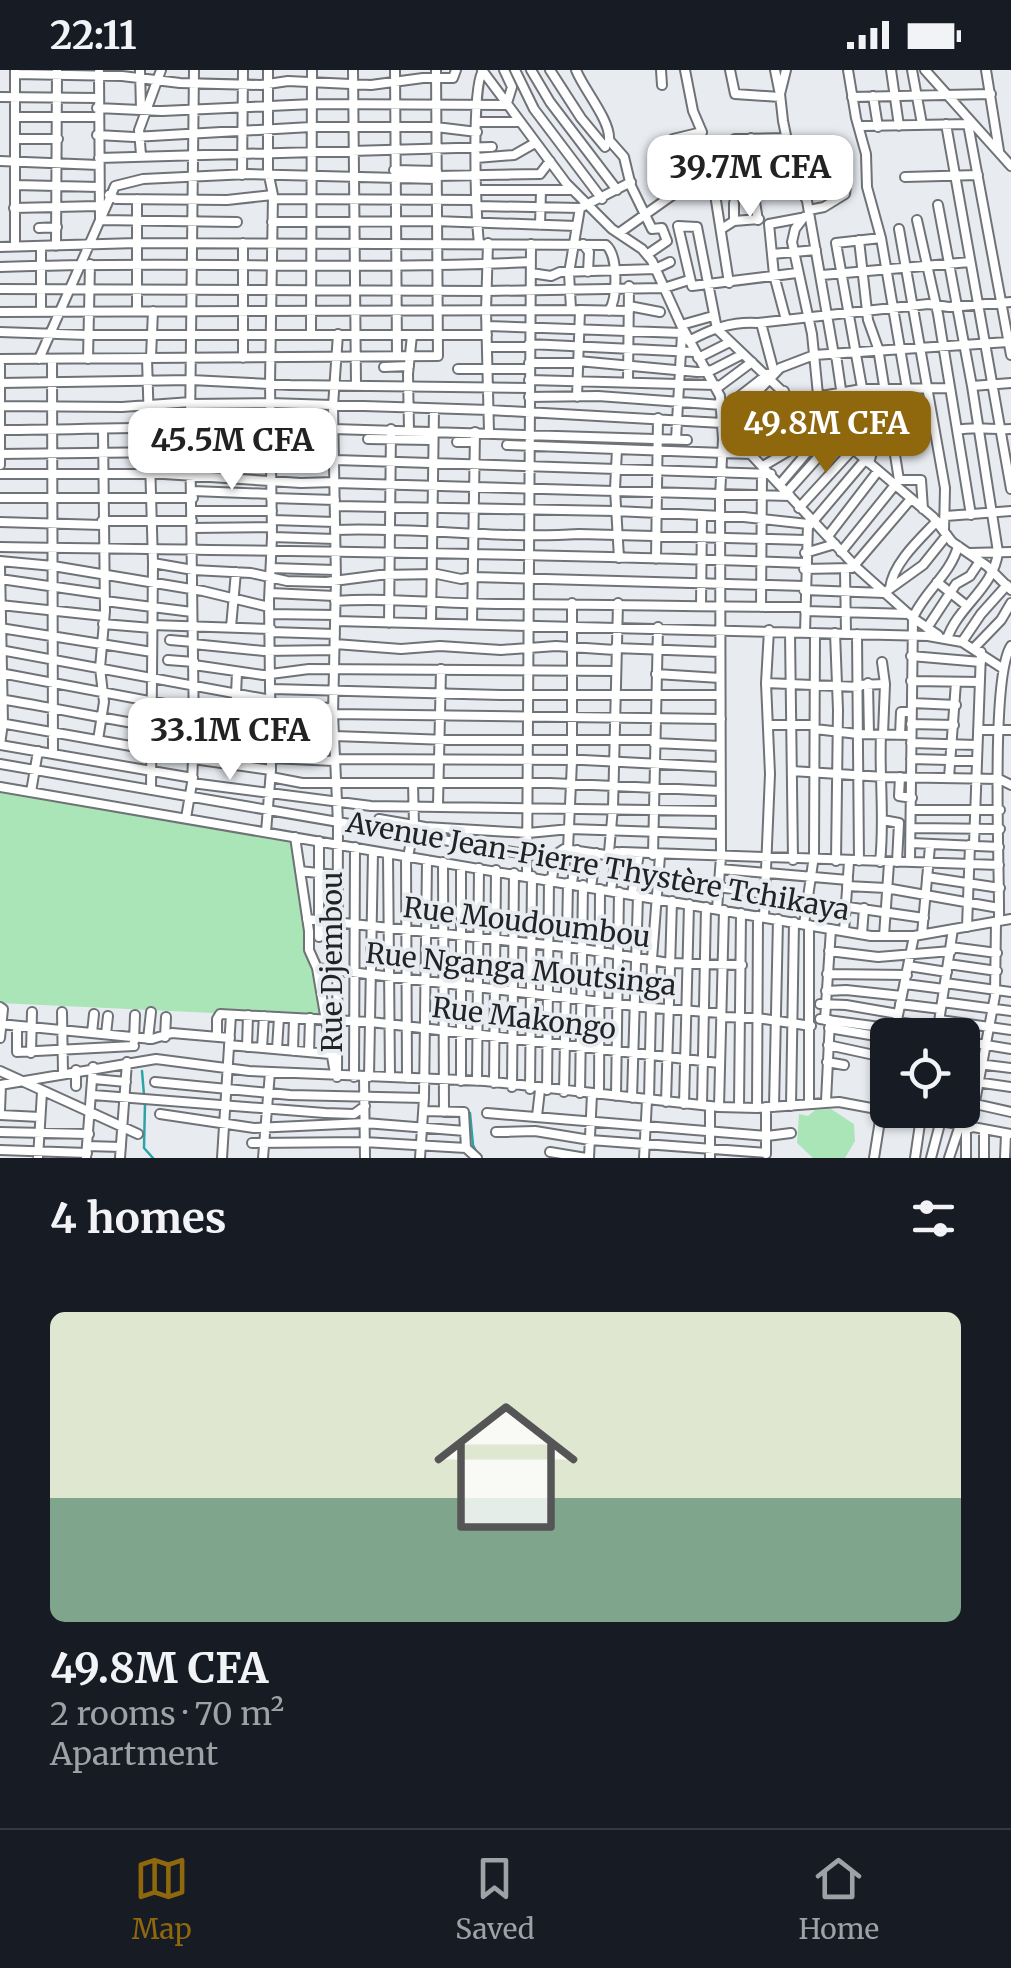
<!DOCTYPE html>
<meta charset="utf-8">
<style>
body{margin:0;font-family:Merriweather,serif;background:#242831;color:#f1f3f6;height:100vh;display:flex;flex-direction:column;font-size:38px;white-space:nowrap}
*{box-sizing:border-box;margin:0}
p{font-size:32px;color:#9ea1a6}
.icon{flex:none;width:55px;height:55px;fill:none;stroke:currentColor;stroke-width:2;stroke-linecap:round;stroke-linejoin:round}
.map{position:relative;height:1088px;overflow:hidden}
.side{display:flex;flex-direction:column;background:#171b24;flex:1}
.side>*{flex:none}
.buttons{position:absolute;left:870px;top:948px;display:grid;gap:20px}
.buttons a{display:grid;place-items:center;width:110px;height:110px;border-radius:15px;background:#171b24;box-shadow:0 2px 8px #0004;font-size:50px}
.price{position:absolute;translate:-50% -85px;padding:0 22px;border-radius:20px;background:#fff;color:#222;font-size:32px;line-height:65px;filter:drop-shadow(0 2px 5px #0008)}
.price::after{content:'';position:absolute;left:50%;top:60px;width:30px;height:22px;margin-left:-15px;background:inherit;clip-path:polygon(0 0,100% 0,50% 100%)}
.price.active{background:#8f670d;color:#fff}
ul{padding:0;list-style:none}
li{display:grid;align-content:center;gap:20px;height:530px;padding:0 50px}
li+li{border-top:2px solid #363941}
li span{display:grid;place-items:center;height:310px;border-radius:15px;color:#555}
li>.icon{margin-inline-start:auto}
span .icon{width:180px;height:180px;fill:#fffc;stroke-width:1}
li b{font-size:42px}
h2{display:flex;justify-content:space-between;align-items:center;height:120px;padding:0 50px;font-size:42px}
.status{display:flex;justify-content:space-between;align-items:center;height:70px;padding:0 50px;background:#171b24;direction:ltr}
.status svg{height:28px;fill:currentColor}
.menu{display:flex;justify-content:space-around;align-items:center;height:140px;border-top:2px solid #363941;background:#171b24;font-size:28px;color:#9ea1a6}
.menu a{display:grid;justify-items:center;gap:5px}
.menu .active{color:#8f670d}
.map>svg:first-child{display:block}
.green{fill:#a9e5b7}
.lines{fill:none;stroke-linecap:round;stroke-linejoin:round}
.stream{stroke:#2ca4a5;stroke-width:2.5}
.minor-casing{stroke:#6f7377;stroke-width:12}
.minor{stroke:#fff;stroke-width:8}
.labels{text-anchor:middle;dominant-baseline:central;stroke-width:8;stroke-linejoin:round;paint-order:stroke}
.street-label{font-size:28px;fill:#222325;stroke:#e8ecf1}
</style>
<div class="status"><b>22:11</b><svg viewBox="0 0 49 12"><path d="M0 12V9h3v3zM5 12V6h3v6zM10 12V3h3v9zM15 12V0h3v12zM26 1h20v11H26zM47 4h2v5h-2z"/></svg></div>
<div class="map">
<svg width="1011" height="1088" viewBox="0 0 1011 1088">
<rect width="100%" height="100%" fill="#e8ecf1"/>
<path class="green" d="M0,721L292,770L322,948L0,933Z
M831,1039L854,1054L855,1071L845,1088H813L797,1073L799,1044L808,1046L815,1040Z"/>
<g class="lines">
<path class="stream" d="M142,1001L144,1025
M145,1033L144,1078L153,1088
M470,1043L473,1075L478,1085"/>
<g class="minor-casing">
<path id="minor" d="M140,0L141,39
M353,0L356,316
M395,0L397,285
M482,0L566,113L612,159L642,179L652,191L681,255L720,326L723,369L720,426L721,787L717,839
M504,0L512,17L507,33
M515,0L534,39L602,129
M531,0L550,32L617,120
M550,0L581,48L605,77
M576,0C584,20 611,51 609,70L624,87L631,116L652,159L662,158L667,171L648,184
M661,0L662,15
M685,0L693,41L702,62L697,72L701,93
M730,0L735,24L780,27
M775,0L779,20
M786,0L780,24L783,51L794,104L807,131L834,285
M848,0L856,48L866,84L867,117L881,168L907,319
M891,0L899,56
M912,0L922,54
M925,0L1011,96
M986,0L999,81
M99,2L100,150L237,152
M15,4L122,6L180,13L261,15L288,11L371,15L423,8H453L456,0
M873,26L878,57
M0,27L97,28
M852,27L991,24
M97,38L162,41L313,34L507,35
M15,47H97
M477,52H520
M946,54L1011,419
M968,54L1011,285
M861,56L970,54
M97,65L134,67L311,57H436L477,62
M751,68V106L755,109L753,120L758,150
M15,69H58
M673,69L702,62
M141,85L139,60L161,0
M99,88L492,77
M476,88L514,85L535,73
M0,91L99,95
M394,100L437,101
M242,105L243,0
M437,106L540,104L550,91
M905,107L978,105
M15,115L99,117
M776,115C800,113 823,106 847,109L845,124L824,137L809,140
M714,118L729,213
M476,120H571
M109,125L116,129L227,130L273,125
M273,129L476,130
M734,133V151
M938,135L972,316L998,482C994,518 958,536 947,569
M477,136L580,138
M14,138L98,136
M804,147L795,159L792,172L812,264L821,355
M917,150L938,244L971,445
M272,152L435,151L576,156
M540,155L541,120
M39,158L57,157
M723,158L734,151L759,149
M899,159L945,418L944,461
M619,163L674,124L701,93L735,69L786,68
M859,170L868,250L878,278L899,410
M243,173V288
M479,173C476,149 471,15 483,1
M488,173L486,241L489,362
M583,174L589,182L588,202
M15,176V1
M56,176L57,1
M0,177L137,173L606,175C618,185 618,227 609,241
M772,184L816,180
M0,197C177,190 354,201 531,192
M531,203L551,206L560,202L655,199L670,192
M797,203L692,216L678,156L697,157L717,259L807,345L853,379L933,447L952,472L987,496L1011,520
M822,205L970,192
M0,219L487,221L664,218L689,210
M629,236L660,242
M571,239L569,203L580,138L631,112
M580,240L629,241
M41,241V176
M137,241V129
M0,242L580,240L577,327
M786,250L774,205L769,154L801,148
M761,253L774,302
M681,255L713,246
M487,256L682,263
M0,262L87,265H487
M311,264L312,0
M689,271C711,259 732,251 758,253L928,234L949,237L1011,232
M529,274L694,282
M488,277H529
M836,285L847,361L845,372
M151,287L153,241
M147,288L153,493L151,720
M698,288L730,272
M0,289L438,286L436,0
M39,289L115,116L143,109L248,104L437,109
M88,289L90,194
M52,290L53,684
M578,291L697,302L712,300L743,284
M529,293H578
M0,295V395
M384,297L409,296
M458,299H529
M529,310L716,315
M628,312L629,216
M0,313L191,310L290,315L529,318
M972,316L1011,313
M717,318L752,292
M529,327L598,326L722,335
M750,327L802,373
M793,331L862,319L949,318
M191,334L270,333L489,340L722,353
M0,336L122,337L191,332
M722,340L768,304
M270,353L333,354
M781,356L798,336
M723,358L780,298L814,285L1008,272
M333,359L687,370
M0,360C90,360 180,355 270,358
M957,360C976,356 992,360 1011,359
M409,361L408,304L412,265
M723,367L744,377L856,497L913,548L938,565
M368,369L431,370
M676,369L682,264
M737,371L784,321
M270,372L296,371
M457,372H473
M507,375L751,384
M617,379L615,419L619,488
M749,381L776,351
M0,384L172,382L270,388
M335,390L771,404
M869,393L873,379L836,173L881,168
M763,396L802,373
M0,404H164L301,413L334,412
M335,413L790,426
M781,413L827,359
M193,421L271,424
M787,422L837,366
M0,428H193
M271,428L335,430
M335,436L615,441L744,447L808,454
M799,438L853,379
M193,441H272
M946,446L1011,441
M272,450L335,452
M102,451H192
M0,452L102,455
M810,455L865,390
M192,458L272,457
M335,460C416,457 498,469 579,464L806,470
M828,466L878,401
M272,467L335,469
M0,477C269,481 536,483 805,493
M841,482L899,410H921L923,439
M805,483L835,474
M969,483L1011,482
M656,489L658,348
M0,491L53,496L203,521L269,537
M153,493L193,500L251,503L287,511L326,512L380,505L437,504L461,509L473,507L804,516
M0,496L3,653L0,675
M271,498L335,500
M804,499L852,498L910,430
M845,500L846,563
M0,509L104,524
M937,512L967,536
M890,518C893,493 920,469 937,451
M804,520L884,523L923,495L947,465
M270,523L335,526
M105,531L192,542
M335,531C390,527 442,534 497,534C599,534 702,537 805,537
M0,535L104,546
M701,535L702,447
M761,537L762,404
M805,541L909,544
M270,544L335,545
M335,551C533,556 731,560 928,566L962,572L1002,598
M389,553L391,359
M431,553L434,339
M103,554L152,558
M472,554L475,362
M152,555L271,559
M231,557L236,502
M0,558L152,582
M927,558L956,514L970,506L980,491
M271,562L335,564
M790,563L793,790
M805,563L808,453
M835,563L838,640L836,791
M857,564L859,791
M170,570L193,572
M962,572L981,544L1007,515
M193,574L264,581L334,580
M335,574L401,579L440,576L501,580L556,576L615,580
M615,578L720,582
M974,578L1001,550L1011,533
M0,580L271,630
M911,586L981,592
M168,590L194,592
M882,592L885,614
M194,595L263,605L309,599L615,601
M0,603L256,651L333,654
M656,604L720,608
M911,611L980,612
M766,613L859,617
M868,613L869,664
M858,615L885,614L883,664
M272,619L501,625H720
M0,629C112,648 220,674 334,675
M912,633L956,635
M271,636L333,638
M333,644L721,649
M235,647L237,602
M0,653L193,687
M911,654L954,655
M770,655H814
M815,659L858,664L911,665
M978,660H1011
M900,665L901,642H911
M334,666L448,670H654
M98,670L104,632L100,598L105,541L103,360
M654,673L720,676
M911,673L977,675
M0,675L193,708
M271,688L334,691
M193,689L271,700
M334,689L583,690L719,697
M911,689L949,690
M951,691H976
M0,694L554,789
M792,701L884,707L999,709L1011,715
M271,707L302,713H550L720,721
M900,707L899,726L912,728
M949,708L956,612
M192,713L371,736L720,741
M0,717L871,866H914L1011,849
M31,722L38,681
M438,735L441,599
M913,740H1000
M186,748L192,713L194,665L190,357L194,0
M379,749L425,757L528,763L570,759L720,764
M883,750L899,753L897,792
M912,758L1000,759
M266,762L271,700L269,530L272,467L270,313L273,125L268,101V0
M295,767L309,861V880L317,898L334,998
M911,773L999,777
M974,775L981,582
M568,779L572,691V533
M609,782L613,738L618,533
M388,784L390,1007
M653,785L658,557
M406,786L407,1008
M408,787L414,756L413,713
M910,791L913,548C923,523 951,504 958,476
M443,792L444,1042
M880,792C885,748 879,708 881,664
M461,796V1011
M720,799L848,810
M300,801L336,805
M527,805L531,174
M927,807L1000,818
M658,808L766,824
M552,810L555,785L564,779L606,785L622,782L999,795
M572,813L577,780
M847,816L886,818L999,838
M591,817L596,783
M611,820L617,782
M632,824L639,784
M807,831L924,848
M764,847L770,704L766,613L769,560
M307,849L583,879L669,893L742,895
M999,851C1000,801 990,607 1011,576
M804,854L814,786L815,563
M967,857L970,775
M844,861L849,792
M862,864L864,838
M922,864L930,776
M884,866L889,793
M319,867V771
M951,877L997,883
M829,881L878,887L951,881
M948,894L997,901
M908,896L947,902
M317,898L652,938L721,943
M827,904L907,905
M945,913L1011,922
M905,914L944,919
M826,921L846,920L902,926
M942,932L1011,941
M820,934L846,935L898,944
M900,934L941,939
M0,937L3,939L0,968
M62,942L63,1003
M721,947L758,948L811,956
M820,949L895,959
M825,950L831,859
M940,950L1011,960
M897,952L938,958
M0,954L152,969L172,963L230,968
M17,956V982L134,976
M829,958L888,968
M92,963L94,944
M106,964L108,946
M894,965L914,866
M937,965L953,859
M165,967L166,947
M217,967V949L220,944L371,952L719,993
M148,969L151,942
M134,971L135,945
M962,971L1011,979
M229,975L330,984
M828,975L888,988
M247,977L248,945
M262,978L264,946
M277,979L279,947
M293,981L294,948
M309,982L310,948
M31,983L32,942
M827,992L844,995
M962,992L1011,998
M76,1000V1016
M0,1001L138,1064
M337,1007L338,753L333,644L336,510L333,336L338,264
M354,1007L355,777
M364,1007L365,1088
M369,1007L373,781
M94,1009L126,1012
M962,1010L1011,1017
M477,1011L479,798
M155,1012L290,1025L424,1028
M494,1013L496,800
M0,1015L156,989L249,1001L485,1011L719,1037L757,1038L839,1032L1011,1064
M512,1017L514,803
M530,1019L532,806
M547,1020L549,809
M564,1022L568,813
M580,1023L583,815
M599,1024L600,819
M93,1025L325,1043L354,1044L365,1036
M616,1026L619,822
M632,1028L638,825
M649,1030L652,889L660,786
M826,1031L830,950
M962,1031L1011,1042
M666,1032L672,831
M809,1032V855
M684,1034L689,834
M702,1035L706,837
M710,1036V1088
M791,1036L794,852
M719,1037L724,840
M739,1037L741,843
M774,1037L778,849
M757,1038L758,846
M0,1040L1,1015
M424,1041L464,1042L466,1078
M487,1043L767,1066L791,1063
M160,1044L254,1058L365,1053L465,1061
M0,1045L40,1047
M537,1046L540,1020
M966,1057V1088
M970,1058L995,926L996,852
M984,1060V1088
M0,1062L89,1064
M496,1062L535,1061L590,1070L766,1083
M252,1073L364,1072L466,1078L477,1088
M87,1076L121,1077
M0,1080L87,1083
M550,1082L586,1088
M766,1084V1037
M38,1088L42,1022
M86,1088L93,997
M120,1088L127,992
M222,1088L231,945
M263,1088L270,1002
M420,1088L424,1028L427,790
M589,1088L592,1024
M644,1088L647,1030
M874,1088L888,1000
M915,1088L922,1040
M931,1088L941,1050
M949,1088L960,1055
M1005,1088L1006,1064"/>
</g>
<use href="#minor" class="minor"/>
</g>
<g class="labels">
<g class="street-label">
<text transform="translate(598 796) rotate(10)">Avenue Jean-Pierre Thystère Tchikaya</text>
<text transform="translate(527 852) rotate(7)">Rue Moudoumbou</text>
<text transform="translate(332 892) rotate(-90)">Rue Djembou</text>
<text transform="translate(521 899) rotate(6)">Rue Nganga Moutsinga</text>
<text transform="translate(524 948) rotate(7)">Rue Makongo</text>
</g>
</g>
</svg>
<div class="buttons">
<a><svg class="icon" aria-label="locate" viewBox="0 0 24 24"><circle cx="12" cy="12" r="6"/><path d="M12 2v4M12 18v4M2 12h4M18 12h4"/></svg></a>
</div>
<b class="price" style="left:750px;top:150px">39.7M CFA</b>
<b class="price active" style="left:826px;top:406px">49.8M CFA</b>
<b class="price" style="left:232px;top:423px">45.5M CFA</b>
<b class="price" style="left:230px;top:713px">33.1M CFA</b>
</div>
<section class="side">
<h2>4 homes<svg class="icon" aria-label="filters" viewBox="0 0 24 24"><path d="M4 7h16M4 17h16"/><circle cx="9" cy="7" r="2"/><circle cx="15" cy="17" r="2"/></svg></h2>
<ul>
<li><span style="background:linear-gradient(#dfe7d0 60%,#7fa58c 0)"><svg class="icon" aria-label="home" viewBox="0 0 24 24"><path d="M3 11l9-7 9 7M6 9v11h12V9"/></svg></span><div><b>49.8M CFA</b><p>2 rooms · 70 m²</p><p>Apartment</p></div></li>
</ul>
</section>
<nav class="menu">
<a class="active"><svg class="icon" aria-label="map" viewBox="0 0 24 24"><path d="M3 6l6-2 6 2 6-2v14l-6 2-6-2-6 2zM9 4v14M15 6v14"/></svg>Map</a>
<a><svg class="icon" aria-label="saved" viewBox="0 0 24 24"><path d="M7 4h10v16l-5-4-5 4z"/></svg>Saved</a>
<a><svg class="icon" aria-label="home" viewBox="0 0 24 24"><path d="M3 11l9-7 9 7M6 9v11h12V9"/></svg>Home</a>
</nav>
